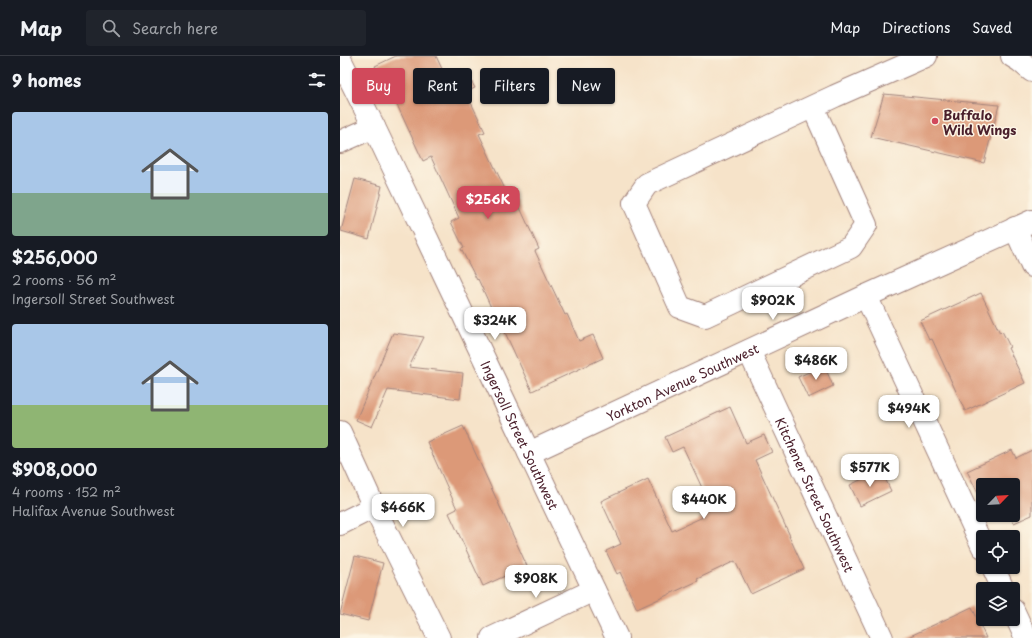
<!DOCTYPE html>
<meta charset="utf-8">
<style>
body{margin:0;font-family:"Playpen Sans",sans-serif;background:#20242c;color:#f1f3f6;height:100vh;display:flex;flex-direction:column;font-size:15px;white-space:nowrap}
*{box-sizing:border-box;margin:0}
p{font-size:13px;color:#9ea1a6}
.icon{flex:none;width:22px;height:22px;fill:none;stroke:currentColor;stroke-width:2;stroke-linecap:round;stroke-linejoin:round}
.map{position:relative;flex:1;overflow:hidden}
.side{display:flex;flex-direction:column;background:#171b24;width:340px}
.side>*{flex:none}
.hud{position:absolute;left:12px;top:12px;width:380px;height:36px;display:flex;gap:8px}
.needle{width:26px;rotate:65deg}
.buttons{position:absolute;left:636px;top:422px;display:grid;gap:8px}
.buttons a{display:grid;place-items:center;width:44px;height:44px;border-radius:4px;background:#171b24;box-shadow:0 1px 3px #0004;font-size:20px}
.price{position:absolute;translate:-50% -34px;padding:0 9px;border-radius:8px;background:#fff;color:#222;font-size:13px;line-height:26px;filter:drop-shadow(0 1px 2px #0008)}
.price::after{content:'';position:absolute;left:50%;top:24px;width:12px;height:9px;margin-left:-6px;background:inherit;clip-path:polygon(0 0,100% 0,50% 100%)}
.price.on{background:#d1495b;color:#fff}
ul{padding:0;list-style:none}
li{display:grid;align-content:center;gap:8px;height:212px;padding:0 12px}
li span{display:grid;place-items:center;height:124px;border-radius:4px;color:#555}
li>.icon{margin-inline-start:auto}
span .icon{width:72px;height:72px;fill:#fffc;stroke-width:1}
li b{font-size:17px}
h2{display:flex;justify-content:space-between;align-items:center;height:48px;padding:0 12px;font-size:17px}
.tag{padding:0 14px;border-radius:4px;background:#171b24;box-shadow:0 1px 3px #0004;font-size:14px;line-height:36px}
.tag.on{background:#d1495b;color:#fff}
header{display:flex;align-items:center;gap:24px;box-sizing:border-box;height:56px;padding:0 20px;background:#171b24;border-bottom:1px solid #363941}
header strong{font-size:19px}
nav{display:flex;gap:22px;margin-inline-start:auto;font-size:14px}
.search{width:280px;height:36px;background:#20242c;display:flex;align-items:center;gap:10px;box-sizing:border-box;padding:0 14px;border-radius:4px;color:#9ea1a6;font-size:15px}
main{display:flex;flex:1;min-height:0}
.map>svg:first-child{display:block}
.building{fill:#dc9978}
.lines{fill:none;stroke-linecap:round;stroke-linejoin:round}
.minor-casing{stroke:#a0817a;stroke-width:24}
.minor{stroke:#fff;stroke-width:22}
.poi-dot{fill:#d1495b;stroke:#fcf5e5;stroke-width:1.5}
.labels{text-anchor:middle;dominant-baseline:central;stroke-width:3;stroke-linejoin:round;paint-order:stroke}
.poi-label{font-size:13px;font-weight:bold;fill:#4a1f2b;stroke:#fcf5e5;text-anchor:start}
.street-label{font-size:13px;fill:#4a1f2b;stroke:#fcf5e5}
</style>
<header>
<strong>Map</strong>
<div class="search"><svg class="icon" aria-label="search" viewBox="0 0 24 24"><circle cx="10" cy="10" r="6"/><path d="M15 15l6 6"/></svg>Search here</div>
<nav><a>Map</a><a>Directions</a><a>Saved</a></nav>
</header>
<main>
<section class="side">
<h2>9 homes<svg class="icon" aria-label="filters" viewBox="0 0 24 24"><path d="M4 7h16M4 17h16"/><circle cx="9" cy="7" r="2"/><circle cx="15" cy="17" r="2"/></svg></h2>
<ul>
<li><span style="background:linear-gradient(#a9c7e8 65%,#7fa58c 0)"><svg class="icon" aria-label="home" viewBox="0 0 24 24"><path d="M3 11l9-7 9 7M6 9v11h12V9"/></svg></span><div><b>$256,000</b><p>2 rooms · 56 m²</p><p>Ingersoll Street Southwest</p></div></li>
<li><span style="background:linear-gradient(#a9c7e8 65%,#8fb573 0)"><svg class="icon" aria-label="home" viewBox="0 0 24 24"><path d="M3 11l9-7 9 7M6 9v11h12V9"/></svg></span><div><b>$908,000</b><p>4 rooms · 152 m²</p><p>Halifax Avenue Southwest</p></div></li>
</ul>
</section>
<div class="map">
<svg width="692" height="582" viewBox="0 0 692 582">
<rect width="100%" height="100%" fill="#fcf5e5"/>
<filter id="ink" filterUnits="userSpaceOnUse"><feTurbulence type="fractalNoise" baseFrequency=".025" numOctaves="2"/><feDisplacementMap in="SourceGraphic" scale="8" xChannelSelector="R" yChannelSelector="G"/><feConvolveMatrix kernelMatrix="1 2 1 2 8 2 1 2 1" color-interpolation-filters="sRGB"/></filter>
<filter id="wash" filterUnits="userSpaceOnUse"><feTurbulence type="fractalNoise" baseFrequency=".012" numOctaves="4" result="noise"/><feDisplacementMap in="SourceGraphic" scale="16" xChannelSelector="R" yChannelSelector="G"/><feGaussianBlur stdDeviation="0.9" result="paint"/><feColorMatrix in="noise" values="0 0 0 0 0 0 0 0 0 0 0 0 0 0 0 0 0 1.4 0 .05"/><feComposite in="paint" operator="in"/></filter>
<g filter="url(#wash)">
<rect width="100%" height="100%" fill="#f6e3c9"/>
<g id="blocks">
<path class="building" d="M56,0H96L108,26L127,17L135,32L126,36L145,76L139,78L171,146L176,143L199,193L195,195L225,259L227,258L239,285L253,279L263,302L192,335L157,259L155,260L138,223L137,224L121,193L124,192L111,166L119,162L91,101L83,105L47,27L44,28L35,10Z
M544,38L659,49L644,107L531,81Z
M15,123L42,130L29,183L1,175Z
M641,237L660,277L662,275L670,291L668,292L685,327L625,355L592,283L589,284L580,265Z
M53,277L84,281L69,311L123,317L120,343L48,334L32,371L16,364Z
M484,309L493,330L468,342L458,321Z
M390,351L406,387L424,379L432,396L415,404L450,480H449L464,513L411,538L395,505L357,523L358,525L297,553L280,516L277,518L266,495L281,488L261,445L308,423L332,475L363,461L361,456L371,451L343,391L332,396L325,381Z
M123,370L187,510L143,530L109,457L117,453L87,386Z
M672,394L676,402L692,394V459L674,467L670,459H673V429H643V435L638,437L627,415Z
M541,414L551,435L520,450L510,429Z
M15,500L43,507L28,565L0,558Z
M632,551L646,582H566Z"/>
</g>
</g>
<g filter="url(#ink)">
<use href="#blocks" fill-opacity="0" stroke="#a0817a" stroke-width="1"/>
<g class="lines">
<g class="minor-casing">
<g id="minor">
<path d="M672,0L680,5L692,15"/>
<path id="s1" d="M0,3L34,71L277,582"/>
<path d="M473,51L526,169L511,191L365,260L340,251L294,147L307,128L495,40L586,0"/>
<path d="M0,86L34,71"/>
<path d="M675,172L692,210"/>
<path d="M526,240L643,491"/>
<path id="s2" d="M409,295L542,582"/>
<path d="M0,376L34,451L99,582"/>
<path id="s3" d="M189,397L526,240L692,165"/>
<path d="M0,468L34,451"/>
<path d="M653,511L663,533"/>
<path d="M673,554L686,582"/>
<path d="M152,582L254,534"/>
</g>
</g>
<use href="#minor" class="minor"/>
</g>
</g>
<circle class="poi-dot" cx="595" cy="65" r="4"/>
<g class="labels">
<g class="poi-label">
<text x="603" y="58">Buffalo<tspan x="603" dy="15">Wild Wings</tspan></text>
</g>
<g class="street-label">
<text stroke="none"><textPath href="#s3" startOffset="169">Yorkton Avenue Southwest</textPath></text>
<text stroke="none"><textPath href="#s1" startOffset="417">Ingersoll Street Southwest</textPath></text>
<text stroke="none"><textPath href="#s2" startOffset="158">Kitchener Street Southwest</textPath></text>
</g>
</g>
</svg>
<div class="buttons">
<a><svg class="needle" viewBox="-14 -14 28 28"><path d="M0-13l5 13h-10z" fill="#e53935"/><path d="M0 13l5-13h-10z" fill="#9ea1a6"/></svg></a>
<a><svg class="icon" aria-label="locate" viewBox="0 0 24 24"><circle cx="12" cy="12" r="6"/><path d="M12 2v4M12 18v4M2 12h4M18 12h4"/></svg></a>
<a><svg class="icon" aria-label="layers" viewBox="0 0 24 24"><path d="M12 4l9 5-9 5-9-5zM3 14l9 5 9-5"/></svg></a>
</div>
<b class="price on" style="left:148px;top:164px">$256K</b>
<b class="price" style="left:433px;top:265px">$902K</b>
<b class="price" style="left:155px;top:285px">$324K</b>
<b class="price" style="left:476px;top:325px">$486K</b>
<b class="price" style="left:569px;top:373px">$494K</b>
<b class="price" style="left:530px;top:432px">$577K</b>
<b class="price" style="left:364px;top:464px">$440K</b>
<b class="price" style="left:63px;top:472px">$466K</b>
<b class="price" style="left:196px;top:543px">$908K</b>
<div class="hud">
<a class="tag on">Buy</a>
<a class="tag">Rent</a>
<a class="tag">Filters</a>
<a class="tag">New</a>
</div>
</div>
</main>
